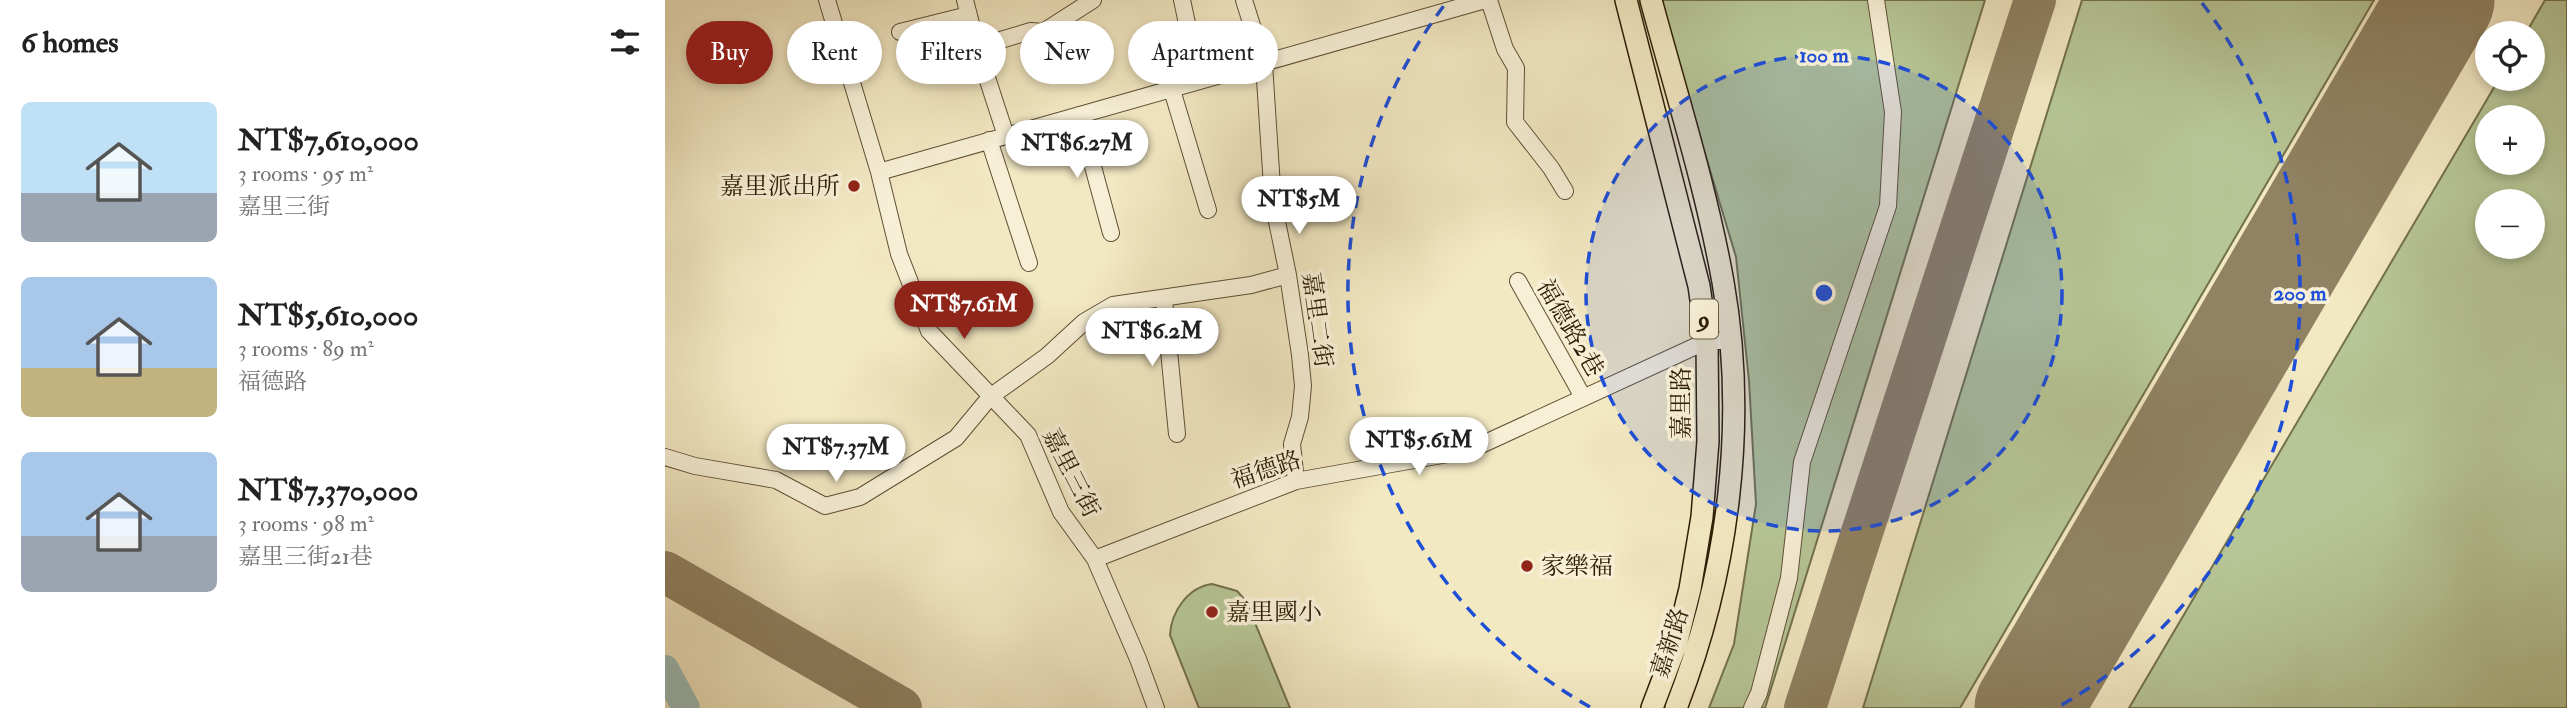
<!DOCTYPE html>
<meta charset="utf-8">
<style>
body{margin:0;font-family:"IM FELL Double Pica","Noto Serif TC",serif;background:#f2f2f2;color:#222;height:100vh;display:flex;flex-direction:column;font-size:26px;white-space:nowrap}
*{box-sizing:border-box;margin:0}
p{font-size:23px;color:#767676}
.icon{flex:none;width:38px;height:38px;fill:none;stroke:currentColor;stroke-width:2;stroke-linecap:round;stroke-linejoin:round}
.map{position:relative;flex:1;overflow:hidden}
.side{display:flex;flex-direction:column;background:#fff;width:665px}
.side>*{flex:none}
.guide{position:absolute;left:21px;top:21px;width:665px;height:63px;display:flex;gap:14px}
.buttons{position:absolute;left:1810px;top:21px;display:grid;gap:14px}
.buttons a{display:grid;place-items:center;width:70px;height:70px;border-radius:50%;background:#fff;box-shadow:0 4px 10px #0003;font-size:35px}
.price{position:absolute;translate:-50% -60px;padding:0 16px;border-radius:24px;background:#fff;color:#222;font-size:23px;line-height:46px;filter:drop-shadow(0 2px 4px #0008)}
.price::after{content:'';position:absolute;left:50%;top:42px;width:21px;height:16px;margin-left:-10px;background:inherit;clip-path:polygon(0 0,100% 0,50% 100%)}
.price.on{background:#8f2418;color:#fff}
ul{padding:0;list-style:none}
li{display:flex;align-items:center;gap:21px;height:175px;padding:0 21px}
li span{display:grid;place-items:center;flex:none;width:196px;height:140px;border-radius:10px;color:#555}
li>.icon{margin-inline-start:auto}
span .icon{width:84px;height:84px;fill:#fffc;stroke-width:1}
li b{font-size:30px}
h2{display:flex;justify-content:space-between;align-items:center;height:84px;padding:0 21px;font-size:30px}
.tag{padding:0 24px;border-radius:32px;background:#fff;box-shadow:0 4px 10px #0003;font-size:24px;line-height:63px}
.tag.on{background:#8f2418;color:#fff}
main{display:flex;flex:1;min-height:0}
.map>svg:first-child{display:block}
.green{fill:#b7c696;stroke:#72714d;stroke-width:2;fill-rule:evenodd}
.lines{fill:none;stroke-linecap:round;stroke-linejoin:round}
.river{stroke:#9cbfba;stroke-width:28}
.taxiway{stroke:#908263;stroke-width:42}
.runway{stroke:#908263;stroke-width:107}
.minor-casing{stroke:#5e4f34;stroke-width:18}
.major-casing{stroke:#2d1c04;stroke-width:24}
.minor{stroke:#f7f0d7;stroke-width:16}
.major{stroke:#f2e8c2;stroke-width:21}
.ring{fill:none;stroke:#1d4ed8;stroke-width:3.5;stroke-dasharray:12 9}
.poi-dot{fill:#8f2418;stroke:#f7f0d7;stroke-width:2.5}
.labels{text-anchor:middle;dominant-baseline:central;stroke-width:7;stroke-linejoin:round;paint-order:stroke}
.shield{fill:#f7f0d7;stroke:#6a5c43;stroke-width:2}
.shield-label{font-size:23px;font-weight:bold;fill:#2d1c04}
.poi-label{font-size:24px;fill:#2d1c04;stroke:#f7f0d7;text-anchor:start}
.street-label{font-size:24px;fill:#2d1c04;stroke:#f7f0d7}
.centre{fill:#1d4ed8;stroke:#f7f0d7;stroke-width:3.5}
.ring-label{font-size:21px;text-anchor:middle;font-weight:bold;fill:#1d4ed8;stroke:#f7f0d7;stroke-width:7;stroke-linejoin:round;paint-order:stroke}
</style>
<main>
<section class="side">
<h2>6 homes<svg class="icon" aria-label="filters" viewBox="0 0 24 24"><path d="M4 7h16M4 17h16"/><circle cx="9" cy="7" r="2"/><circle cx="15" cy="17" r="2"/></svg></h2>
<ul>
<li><span style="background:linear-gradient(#bfe0f5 65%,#9aa5b1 0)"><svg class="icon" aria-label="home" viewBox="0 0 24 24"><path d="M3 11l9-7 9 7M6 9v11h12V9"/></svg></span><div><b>NT$7,610,000</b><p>3 rooms · 95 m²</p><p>嘉里三街</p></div></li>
<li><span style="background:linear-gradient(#a9c7e8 65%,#c2b280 0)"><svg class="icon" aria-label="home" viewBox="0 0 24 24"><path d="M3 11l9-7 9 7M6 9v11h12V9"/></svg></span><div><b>NT$5,610,000</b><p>3 rooms · 89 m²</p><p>福德路</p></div></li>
<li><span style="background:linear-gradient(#a9c7e8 60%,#9aa5b1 0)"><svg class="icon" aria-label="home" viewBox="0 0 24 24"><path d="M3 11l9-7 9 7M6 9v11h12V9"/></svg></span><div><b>NT$7,370,000</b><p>3 rooms · 98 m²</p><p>嘉里三街21巷</p></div></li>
</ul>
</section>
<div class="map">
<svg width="1902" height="708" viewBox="0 0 1902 708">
<rect width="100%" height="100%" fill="#f2e8c2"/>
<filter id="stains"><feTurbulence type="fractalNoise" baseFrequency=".00286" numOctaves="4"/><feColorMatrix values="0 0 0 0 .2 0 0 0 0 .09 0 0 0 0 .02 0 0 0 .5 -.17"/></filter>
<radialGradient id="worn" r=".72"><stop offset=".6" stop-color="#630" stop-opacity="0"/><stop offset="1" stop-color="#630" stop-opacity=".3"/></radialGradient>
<path class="green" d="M994,0H1320L1100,708H1044L1069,644L1091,504L1084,381L1071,257Z
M1417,0H1709L1295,708H1198Z
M1880,0H1902V708H1464L1834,79H1867V33H1861ZM1867,117V163H1822V117ZM1867,201V247H1822V201Z
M547,584L572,591L581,601L625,708H534L505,635C506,612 523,587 547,584Z"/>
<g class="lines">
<path class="river" d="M0,669L21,708"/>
<path class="taxiway" d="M0,572L236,708
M1140,708L1370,0"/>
<path class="runway" d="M1363,708L1776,0"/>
<g class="minor-casing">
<path id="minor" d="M162,0L214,172L234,254L264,331L363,435L396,512L430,559L473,659L491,708
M300,0L312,47L341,136
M517,0L534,80
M579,0L599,64L608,202L623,275L635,355L638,386L635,417L627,444L631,481
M824,0L840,49L851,68L850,122L886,168L900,191
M235,32L303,15
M312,47L366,31L378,32L428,0
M507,90L543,210
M414,115L446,233
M324,140L364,263
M214,172L820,0
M853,281L918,397
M499,299L512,434
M0,457L30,466L111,480L160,506L195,497L291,438L325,397L382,356L419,322L448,305L586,285L623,275
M430,559L631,481L805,450L1042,341H1064
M1087,708L1094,693L1124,578L1137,462L1223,206L1228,112L1211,0"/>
</g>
<g class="major-casing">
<path id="major" d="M961,0L1034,286L1042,341L1043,441L1037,517L1025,589L1011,645L987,708
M986,0C1011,93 1041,187 1058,282C1083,424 1063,575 1011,708"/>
</g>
<use href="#minor" class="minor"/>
<use href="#major" class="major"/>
</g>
<circle cx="1159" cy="293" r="238" fill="#1d4ed8" fill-opacity=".12"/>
<g class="ring">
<circle cx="1159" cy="293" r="238"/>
<path d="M925 707A476 476 0 0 1 781 3M1537 3A476 476 0 0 1 1393 707"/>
</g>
<g class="poi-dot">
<circle cx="189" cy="186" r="7"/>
<circle cx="862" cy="566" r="7"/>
<circle cx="547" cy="612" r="7"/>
</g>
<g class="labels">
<rect class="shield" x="1025" y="299.5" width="28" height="39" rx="5"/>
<g class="shield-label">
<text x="1039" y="319">9</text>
</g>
<g class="poi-label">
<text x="175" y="186" text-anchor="end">嘉里派出所</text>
<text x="876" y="566">家樂福</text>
<text x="561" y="612">嘉里國小</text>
</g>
<g class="street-label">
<text transform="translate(652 320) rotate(82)">嘉里二街</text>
<text transform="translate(905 328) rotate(60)">福德路2巷</text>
<text transform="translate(1016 403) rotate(-90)">嘉里路</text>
<text transform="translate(601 470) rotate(-18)">福德路</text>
<text transform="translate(406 473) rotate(63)">嘉里三街</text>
<text transform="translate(1005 643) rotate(-72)">嘉新路</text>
</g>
</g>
<circle cx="1159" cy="293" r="10" class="centre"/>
<g class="ring-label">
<text x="1159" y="62">100 m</text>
<text x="1635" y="300">200 m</text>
</g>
<rect width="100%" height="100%" filter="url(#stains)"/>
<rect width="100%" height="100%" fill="url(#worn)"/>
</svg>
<div class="buttons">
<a><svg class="icon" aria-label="locate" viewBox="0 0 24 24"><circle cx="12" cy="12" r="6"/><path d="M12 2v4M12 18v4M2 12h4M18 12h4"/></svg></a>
<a>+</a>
<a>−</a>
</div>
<b class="price" style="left:412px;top:180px">NT$6.27M</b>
<b class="price" style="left:634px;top:236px">NT$5M</b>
<b class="price on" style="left:299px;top:341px">NT$7.61M</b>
<b class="price" style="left:487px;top:368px">NT$6.2M</b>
<b class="price" style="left:754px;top:477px">NT$5.61M</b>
<b class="price" style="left:171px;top:484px">NT$7.37M</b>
<div class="guide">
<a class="tag on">Buy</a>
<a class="tag">Rent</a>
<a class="tag">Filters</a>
<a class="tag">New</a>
<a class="tag">Apartment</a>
</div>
</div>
</main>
